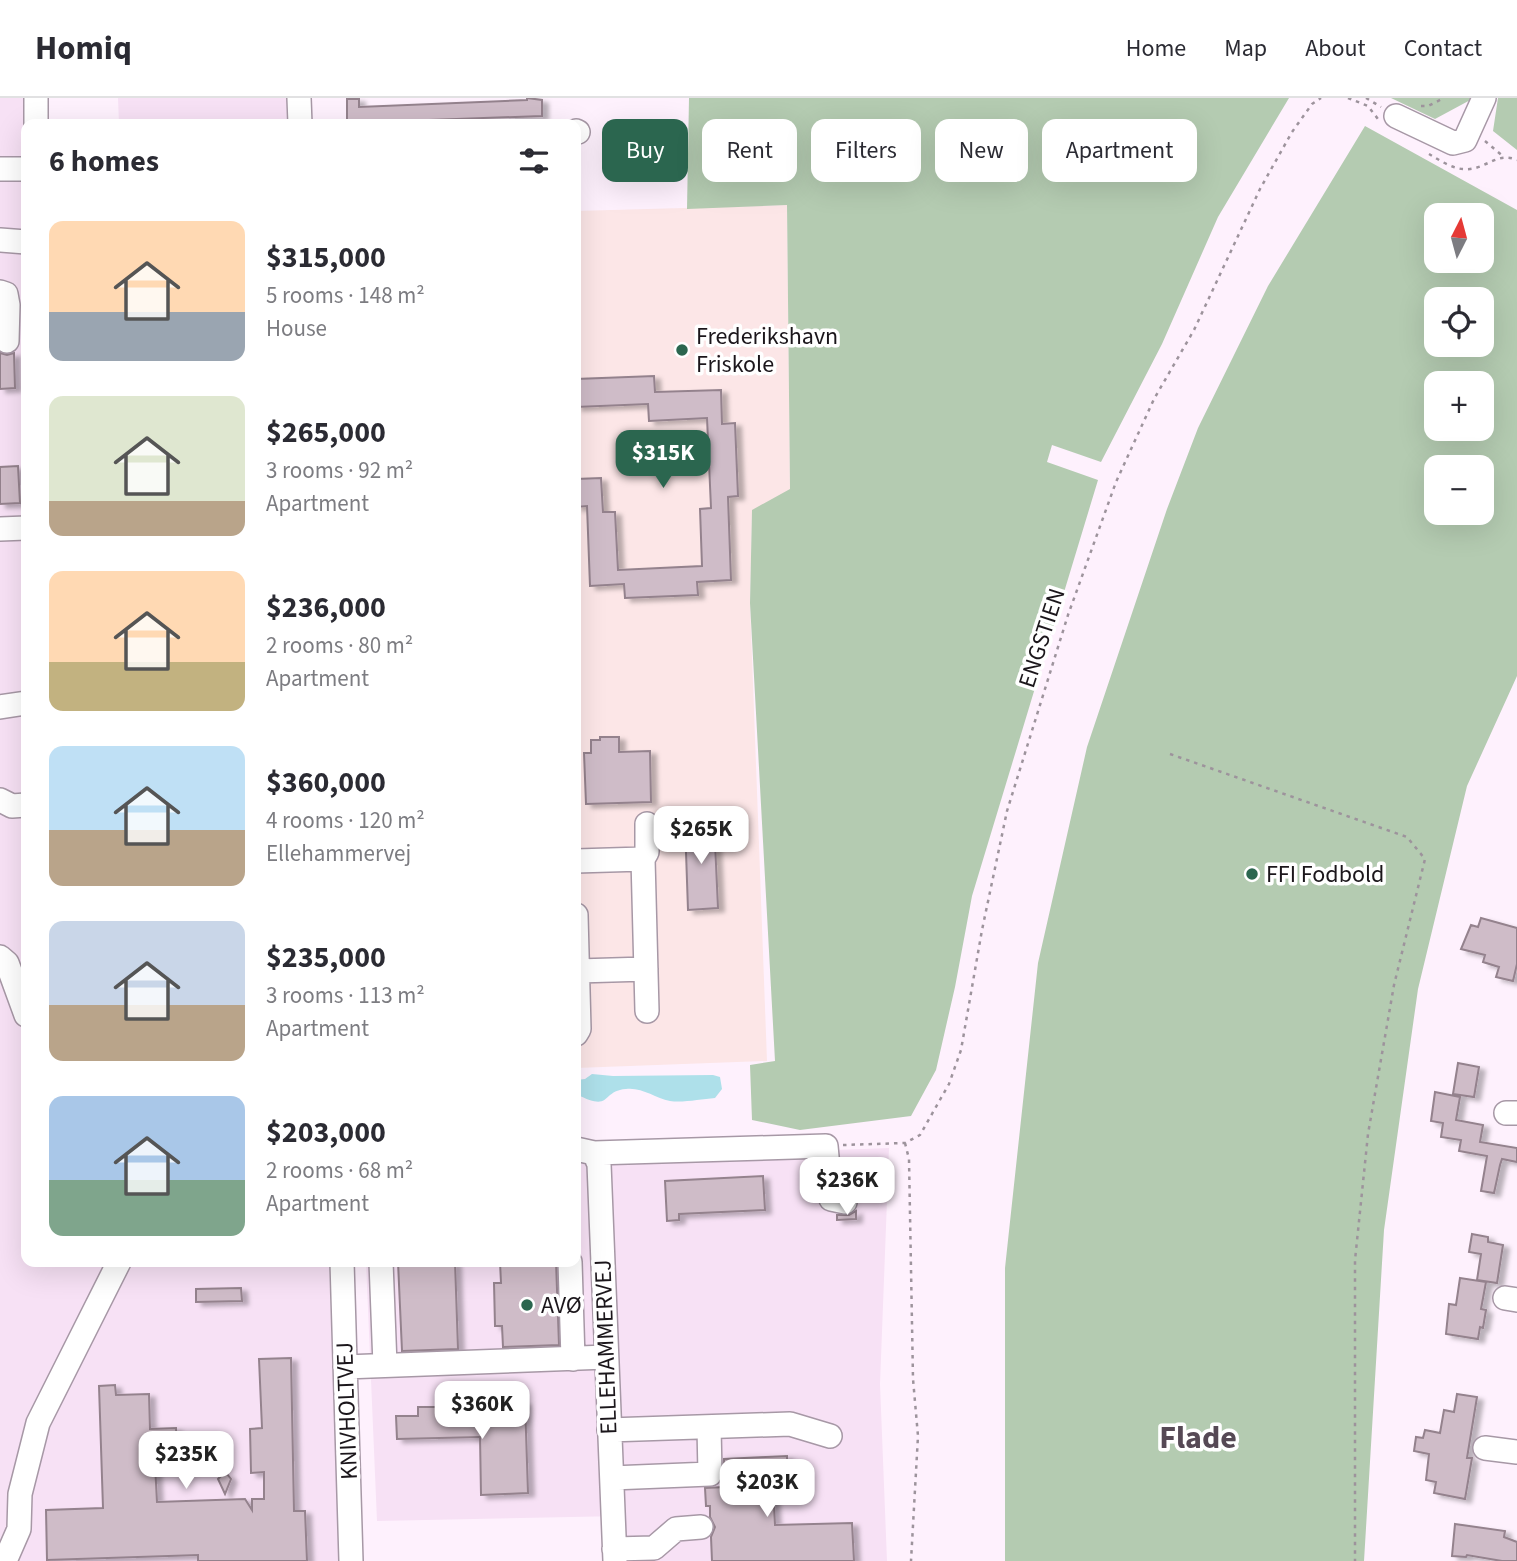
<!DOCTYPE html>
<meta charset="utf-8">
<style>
body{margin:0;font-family:"Source Sans 3",sans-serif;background:#f2f2f3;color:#2b2b33;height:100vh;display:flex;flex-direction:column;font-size:26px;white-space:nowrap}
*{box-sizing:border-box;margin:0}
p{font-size:23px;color:#7c7c81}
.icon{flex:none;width:38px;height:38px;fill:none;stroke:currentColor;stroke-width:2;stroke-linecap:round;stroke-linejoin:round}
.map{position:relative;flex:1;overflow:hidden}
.drawer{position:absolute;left:21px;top:21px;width:560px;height:1148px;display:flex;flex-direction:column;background:#fff;border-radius:14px;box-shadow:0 7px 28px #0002}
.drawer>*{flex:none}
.guide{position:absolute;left:602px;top:21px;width:665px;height:63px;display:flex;gap:14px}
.needle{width:46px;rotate:6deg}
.tools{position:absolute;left:1424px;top:105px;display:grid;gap:14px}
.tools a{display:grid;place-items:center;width:70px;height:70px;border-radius:14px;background:#fff;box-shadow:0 7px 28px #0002;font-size:35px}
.price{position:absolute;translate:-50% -60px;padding:0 16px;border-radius:14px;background:#fff;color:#222;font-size:23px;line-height:46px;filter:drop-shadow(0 2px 4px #0008)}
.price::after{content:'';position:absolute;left:50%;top:42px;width:21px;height:16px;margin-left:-10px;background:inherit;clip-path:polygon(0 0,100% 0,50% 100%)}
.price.current{background:#2b664f;color:#fff}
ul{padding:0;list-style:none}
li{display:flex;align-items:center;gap:21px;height:175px;padding:0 28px}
li span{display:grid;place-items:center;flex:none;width:196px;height:140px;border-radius:14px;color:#555}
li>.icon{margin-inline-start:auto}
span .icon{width:84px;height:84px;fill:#fffc;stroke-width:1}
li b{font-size:30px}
h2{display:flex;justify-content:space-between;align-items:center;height:84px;padding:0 28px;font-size:30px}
.pill{padding:0 24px;border-radius:14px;background:#fff;box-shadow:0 7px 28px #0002;font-size:24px;line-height:63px}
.pill.current{background:#2b664f;color:#fff}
header{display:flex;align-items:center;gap:42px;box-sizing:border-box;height:98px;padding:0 35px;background:#fff;border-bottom:2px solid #e1e1e2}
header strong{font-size:33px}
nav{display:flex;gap:38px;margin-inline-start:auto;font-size:24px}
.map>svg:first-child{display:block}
.built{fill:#f7e1f5}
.education{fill:#fce6e7}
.green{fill:#b4cbb1;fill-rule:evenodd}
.water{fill:#aee0ea}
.building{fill:#cfbcc8;stroke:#94828d;stroke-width:2;filter:url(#shadow)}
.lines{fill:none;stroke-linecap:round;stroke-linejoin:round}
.minor-casing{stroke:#a798a6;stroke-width:26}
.path{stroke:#9d939c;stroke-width:2.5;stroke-dasharray:3.5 5;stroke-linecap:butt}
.minor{stroke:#fff;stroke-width:23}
.poi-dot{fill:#2b664f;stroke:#fff;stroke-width:2.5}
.labels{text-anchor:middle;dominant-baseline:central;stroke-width:7;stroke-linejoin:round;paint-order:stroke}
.poi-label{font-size:24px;fill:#1b161b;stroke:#fff;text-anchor:start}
.street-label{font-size:24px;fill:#1b161b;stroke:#fff}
.district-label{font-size:32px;font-weight:bold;fill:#564955;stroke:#fff}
</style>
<header>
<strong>Homiq</strong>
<nav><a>Home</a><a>Map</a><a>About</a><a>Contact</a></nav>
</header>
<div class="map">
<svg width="1517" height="1463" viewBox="0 0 1517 1463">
<defs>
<filter id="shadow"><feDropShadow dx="6" dy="3.5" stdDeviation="2" flood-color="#0004"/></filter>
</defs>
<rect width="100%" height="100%" fill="#fef1fd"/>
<path class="built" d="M0,0H48L49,26H26V1164H329L339,1463H0Z
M118,0H286L287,26H119Z
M889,1050L880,1286L887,1463H625L622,1418L377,1423L366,1164H576V1062Z"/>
<path class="education" d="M787,107L790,392L752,413L750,505L767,963L576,970V113Z"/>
<path class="green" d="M689,0H1289L1218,119L1162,246L1101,364L1052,347L1047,364L1098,382L972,798L955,889L936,972L911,1018L800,1032L752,1022L750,967L775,963L750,505L752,412L790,391L787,107L687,111Z
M1391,0H1474L1435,21Z
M1498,0H1517V52L1493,33Z
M1365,28L1517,112V578L1467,688L1418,891L1384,1132L1364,1463H1005V1170L1038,865L1087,649L1167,411L1198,330L1268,188ZM1437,117H1482V163H1437ZM1437,201H1482V247H1437ZM1437,285H1482V331H1437ZM1437,369H1482V415H1437Z"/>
<path class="water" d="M592,976L613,978L713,977L720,979L722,991L715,1000C701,1001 683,1005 670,1003C655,1000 642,989 626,991C600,993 613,1015 576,996V982L585,981Z"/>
<path class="building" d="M527,0L542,2V18L347,25V1H359V9L527,2Z
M0,255L7,257L14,255L15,290L0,291Z
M654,278L655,294L721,292L722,326L735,325L738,398L728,399L731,482L697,484L698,497L625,500L624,486L590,488L587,408L576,409V381L601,380L603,414H615L618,472L702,468L700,411L711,410L707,320L649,323L648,306L576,309V281Z
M18,368L20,405L0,406V369Z
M600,639H619V654L650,653L651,704L586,706L584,655H591V642H600Z
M714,723L718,810L688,812L685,725Z
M1481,820L1517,830V866L1513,883L1496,879L1499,869L1483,864L1485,857L1461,851L1471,827L1478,829Z
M1458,965L1479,969L1474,999L1453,996Z
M1435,994L1460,999L1456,1022L1483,1027L1480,1044L1517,1050V1064L1502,1061L1500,1067L1494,1095L1481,1093L1487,1058L1459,1053L1461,1042L1441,1039L1443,1025L1431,1023Z
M763,1078L765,1112L679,1116V1122L667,1123L665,1083Z
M856,1113V1121L837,1122V1117H849Z
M1472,1136L1488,1139V1144L1503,1147L1497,1185L1477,1182L1481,1156L1469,1154Z
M398,1164H455L458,1251L402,1253Z
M500,1164H556L559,1247L503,1249L502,1228H495L494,1185H501Z
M1460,1180L1486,1184L1481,1211L1486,1212L1483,1230L1480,1229L1478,1241L1446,1236L1449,1206L1456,1207Z
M241,1190L242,1203L196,1204V1191Z
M291,1260L294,1413H305L307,1463H198V1457L47,1462L46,1412L103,1410L99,1288L115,1287L116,1297L149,1296L150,1331L176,1330L178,1366H155L157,1404L245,1401L252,1412V1401H264V1374L251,1375L250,1331L262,1330L259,1261Z
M1457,1296L1477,1299L1467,1360H1472L1465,1401L1434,1395L1436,1384L1426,1382L1429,1356L1414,1353L1416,1339L1423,1340L1425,1332L1440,1335L1444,1312L1454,1314Z
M525,1304L528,1395L481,1397L480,1339L397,1341L396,1318H418V1309H436V1317L479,1316V1305Z
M787,1358L788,1387H773L775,1427L852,1425L854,1463H712L711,1439L715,1429L710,1419V1408H706L705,1390L725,1389L724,1361Z
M227,1376L231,1381L225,1396L218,1381L222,1377Z
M1455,1426L1505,1433L1504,1439L1517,1444V1463H1502L1467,1457L1466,1459L1452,1458Z"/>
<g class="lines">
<g class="minor-casing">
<path id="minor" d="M36,0V26
M299,0L300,26
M1396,18L1453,45L1465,42L1484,0
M576,33L578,34
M0,71H26
M0,142L26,144
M0,194L6,196L8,207L7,243
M0,431L26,430
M0,609L26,605
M0,702L12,708L26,707
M576,763L643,761
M576,817L579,931L576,936
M0,859L7,865L26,917
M578,873L646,871
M647,913L643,761L647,754V726
M1506,1015H1517
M576,1051L594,1055L599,1066L615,1463
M594,1055L826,1048L831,1101L845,1104
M342,1164L351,1463
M381,1164L385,1267
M570,1164L573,1261
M1505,1200L1517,1202
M345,1269L606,1259
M609,1332L790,1326L830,1338
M1485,1350L1517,1354
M612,1380L710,1376L709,1329
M614,1451L654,1450L676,1431L701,1429
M5,1463L19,1431L20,1396L38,1325L119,1164"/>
</g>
<path class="path" d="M1348,0L1368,8L1378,21
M1366,0L1381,9
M1421,8H1428L1444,0
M1485,43L1504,59
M1429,56C1441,63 1455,73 1470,71C1488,69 1498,54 1517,62
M1170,656L1407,739L1425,761L1394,887L1368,1036L1355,1162V1463
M905,1045L909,1061L913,1281L918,1338L911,1463
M843,1047L905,1045L920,1037L949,986L961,952L982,832L1007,713L1068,517L1116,384L1154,301L1194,232L1260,91L1292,34L1312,6L1321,0"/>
<use href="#minor" class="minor"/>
</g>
<g class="poi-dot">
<circle cx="682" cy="252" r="7"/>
<circle cx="1252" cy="776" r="7"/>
<circle cx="527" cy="1207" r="7"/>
</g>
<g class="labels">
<g class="poi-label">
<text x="696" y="238">Frederikshavn<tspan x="696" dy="28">Friskole</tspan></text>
<text x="1266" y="776">FFI Fodbold</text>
<text x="541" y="1207">AVØ</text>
</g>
<g class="street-label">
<text transform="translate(1042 540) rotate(-72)">ENGSTIEN</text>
<text transform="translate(606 1249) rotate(-92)">ELLEHAMMERVEJ</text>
<text transform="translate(347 1313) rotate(-92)">KNIVHOLTVEJ</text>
</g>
<g class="district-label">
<text x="1198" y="1340">Flade</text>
</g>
</g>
</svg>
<div class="tools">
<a><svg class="needle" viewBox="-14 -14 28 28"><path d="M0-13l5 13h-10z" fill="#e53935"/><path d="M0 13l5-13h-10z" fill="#7c7c81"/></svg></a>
<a><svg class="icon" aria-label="locate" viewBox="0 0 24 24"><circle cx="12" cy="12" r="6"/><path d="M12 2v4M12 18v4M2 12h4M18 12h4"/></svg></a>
<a>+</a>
<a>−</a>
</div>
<b class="price current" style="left:663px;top:392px">$315K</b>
<b class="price" style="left:701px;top:768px">$265K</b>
<b class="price" style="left:847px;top:1119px">$236K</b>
<b class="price" style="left:482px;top:1343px">$360K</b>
<b class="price" style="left:186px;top:1393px">$235K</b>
<b class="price" style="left:767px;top:1421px">$203K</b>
<div class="guide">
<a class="pill current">Buy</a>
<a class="pill">Rent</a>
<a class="pill">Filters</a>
<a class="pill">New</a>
<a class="pill">Apartment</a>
</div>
<section class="drawer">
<h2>6 homes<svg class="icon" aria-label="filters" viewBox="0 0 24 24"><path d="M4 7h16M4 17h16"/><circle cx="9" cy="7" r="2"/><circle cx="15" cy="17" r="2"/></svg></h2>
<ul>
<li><span style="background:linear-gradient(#ffd9b3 65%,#9aa5b1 0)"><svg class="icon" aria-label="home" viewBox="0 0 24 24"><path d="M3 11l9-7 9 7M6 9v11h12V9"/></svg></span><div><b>$315,000</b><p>5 rooms · 148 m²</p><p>House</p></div></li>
<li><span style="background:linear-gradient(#dfe7d0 75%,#b9a48a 0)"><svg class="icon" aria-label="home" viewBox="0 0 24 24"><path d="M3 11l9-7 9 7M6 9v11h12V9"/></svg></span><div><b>$265,000</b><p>3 rooms · 92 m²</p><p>Apartment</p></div></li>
<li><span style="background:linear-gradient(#ffd9b3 65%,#c2b280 0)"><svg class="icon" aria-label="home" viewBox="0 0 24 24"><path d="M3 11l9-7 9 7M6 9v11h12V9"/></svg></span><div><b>$236,000</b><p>2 rooms · 80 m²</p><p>Apartment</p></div></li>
<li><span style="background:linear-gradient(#bfe0f5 60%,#b9a48a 0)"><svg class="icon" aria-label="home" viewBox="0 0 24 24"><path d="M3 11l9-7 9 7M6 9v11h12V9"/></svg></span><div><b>$360,000</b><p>4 rooms · 120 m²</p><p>Ellehammervej</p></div></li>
<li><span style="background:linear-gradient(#c9d6e8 60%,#b9a48a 0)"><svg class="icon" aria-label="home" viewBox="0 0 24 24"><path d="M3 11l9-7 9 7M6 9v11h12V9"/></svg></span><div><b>$235,000</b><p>3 rooms · 113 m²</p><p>Apartment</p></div></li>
<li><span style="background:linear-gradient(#a9c7e8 60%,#7fa58c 0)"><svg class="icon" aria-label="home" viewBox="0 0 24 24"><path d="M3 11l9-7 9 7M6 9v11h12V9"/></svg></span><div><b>$203,000</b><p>2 rooms · 68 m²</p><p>Apartment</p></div></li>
</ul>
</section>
</div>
